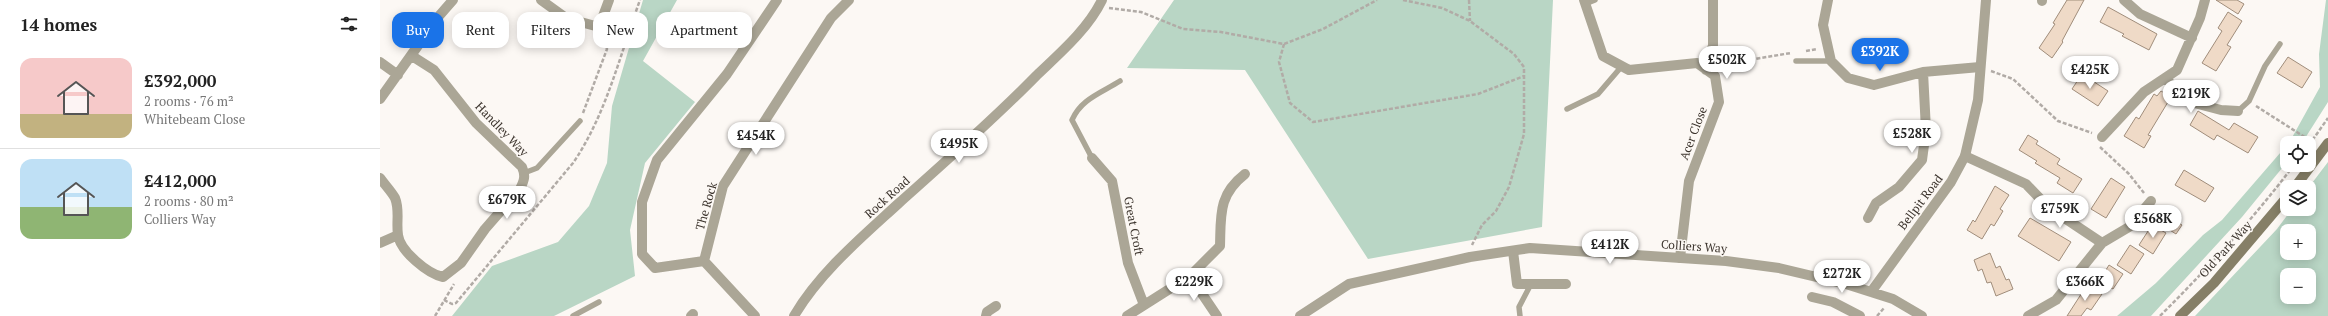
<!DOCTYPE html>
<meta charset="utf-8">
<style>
body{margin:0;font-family:"PT Serif",serif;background:#f6f6f6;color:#222;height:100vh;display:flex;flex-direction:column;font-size:15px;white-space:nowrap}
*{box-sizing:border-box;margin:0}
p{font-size:13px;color:#767676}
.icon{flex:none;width:22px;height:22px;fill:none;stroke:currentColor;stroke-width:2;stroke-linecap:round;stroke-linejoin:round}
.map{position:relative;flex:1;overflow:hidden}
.sheet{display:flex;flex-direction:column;background:#fff;width:380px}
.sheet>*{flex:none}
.guide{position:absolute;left:12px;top:12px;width:380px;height:36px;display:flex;gap:8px}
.tools{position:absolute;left:1900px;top:136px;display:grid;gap:8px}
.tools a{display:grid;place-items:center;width:36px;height:36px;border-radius:8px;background:#fff;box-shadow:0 2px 10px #0003;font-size:20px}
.price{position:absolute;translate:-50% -34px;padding:0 9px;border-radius:14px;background:#fff;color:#222;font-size:13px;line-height:26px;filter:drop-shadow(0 1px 2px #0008)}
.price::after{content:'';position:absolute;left:50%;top:24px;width:12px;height:9px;margin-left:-6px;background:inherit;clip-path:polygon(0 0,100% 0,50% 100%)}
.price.selected{background:#1a73e8;color:#fff}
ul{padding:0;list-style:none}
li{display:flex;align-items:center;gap:12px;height:100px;padding:0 20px}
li+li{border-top:1px solid #e0e0e0}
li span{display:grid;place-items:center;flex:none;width:112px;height:80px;border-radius:12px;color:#555}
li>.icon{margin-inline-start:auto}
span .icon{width:48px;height:48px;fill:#fffc;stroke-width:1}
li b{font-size:17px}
h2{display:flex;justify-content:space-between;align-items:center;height:48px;padding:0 20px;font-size:17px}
.chip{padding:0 14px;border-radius:12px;background:#fff;box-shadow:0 2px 10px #0003;font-size:14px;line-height:36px}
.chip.selected{background:#1a73e8;color:#fff}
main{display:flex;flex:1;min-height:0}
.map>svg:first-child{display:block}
.green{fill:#b9d6c5;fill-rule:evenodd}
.building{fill:#efdac7;stroke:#a08d7b}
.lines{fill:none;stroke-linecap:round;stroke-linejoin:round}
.path{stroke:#b1aba6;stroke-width:2.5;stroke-dasharray:4 2;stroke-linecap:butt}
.service{stroke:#aba696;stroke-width:5.5}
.minor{stroke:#aba696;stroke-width:10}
.tertiary{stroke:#aba696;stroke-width:10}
.secondary{stroke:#867f67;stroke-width:10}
.labels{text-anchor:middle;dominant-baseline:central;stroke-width:3;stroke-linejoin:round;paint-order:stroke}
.street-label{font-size:12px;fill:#3c342d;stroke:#fcf8f4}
</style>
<main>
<section class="sheet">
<h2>14 homes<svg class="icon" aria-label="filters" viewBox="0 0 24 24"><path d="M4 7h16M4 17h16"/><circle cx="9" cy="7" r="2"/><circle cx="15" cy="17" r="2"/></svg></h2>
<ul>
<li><span style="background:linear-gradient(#f6c9c9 70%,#c2b280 0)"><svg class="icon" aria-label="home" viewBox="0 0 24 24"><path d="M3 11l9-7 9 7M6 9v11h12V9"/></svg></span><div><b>£392,000</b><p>2 rooms · 76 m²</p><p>Whitebeam Close</p></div></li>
<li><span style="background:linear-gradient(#bfe0f5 60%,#8fb573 0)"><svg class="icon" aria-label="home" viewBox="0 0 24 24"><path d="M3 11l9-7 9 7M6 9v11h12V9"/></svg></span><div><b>£412,000</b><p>2 rooms · 80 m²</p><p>Colliers Way</p></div></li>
</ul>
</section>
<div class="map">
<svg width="1948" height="316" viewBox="0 0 1948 316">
<rect width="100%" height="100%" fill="#fcf8f4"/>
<path class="green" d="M263,0H297L263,61L315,102L265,163L250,230L255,276L174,316H72L112,266L178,242L209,206L227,163L232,106Z
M794,0H1173L1162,227L988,259L865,70L747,68Z
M1946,0H1948V102L1922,143H1909L1940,87L1939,54Z
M1907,145V162L1862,217L1771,316H1737L1776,283L1823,235L1842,220Z
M1948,162V316H1815L1897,229L1912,209H1929V187ZM1907,231H1929V253H1907ZM1907,275H1929V297H1907Z"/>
<path class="building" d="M1687,0H1704L1682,41L1683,42L1672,58L1659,48L1675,24L1673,23Z
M1836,0H1857L1864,4L1858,14Z
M1728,7L1777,34L1769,50L1742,36L1744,34L1720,22Z
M1848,12L1862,21L1847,45L1851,47L1836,71L1822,63L1842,31L1838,28Z
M1908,57L1932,72L1922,88L1897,73Z
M1702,74L1728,91L1718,106L1692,89Z
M1781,91L1791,97L1768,135L1771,136L1764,148L1744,136L1756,117L1759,119L1774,94L1777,96Z
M1818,111L1849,130L1854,123L1878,137L1868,153L1837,135L1834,140L1810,125Z
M1648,135L1658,141L1656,144L1680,159L1677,164L1702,179L1693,193L1677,183L1680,178L1655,163L1657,161L1639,150Z
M1804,170L1834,188L1825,202L1795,185Z
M1731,178L1745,187L1726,218L1711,209Z
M1615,186L1629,195L1620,209L1623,211L1614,226L1611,224L1602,239L1587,230L1593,220L1595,222Z
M1788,216L1802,225L1796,234L1782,225Z
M1650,218L1691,242L1679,261L1638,236Z
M1772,225L1786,233L1773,254L1759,245Z
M1750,245L1764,254L1751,274L1737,265Z
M1610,253L1616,268L1620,266L1626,280L1629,279L1633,289L1616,296L1611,282L1607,283L1602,269L1598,271L1594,260Z
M1729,265L1743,274L1733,289L1719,281Z
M1707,285L1722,294L1711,310L1707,308L1701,316H1687Z"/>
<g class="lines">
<path class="path" d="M1023,0L1062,8L1090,21L1134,54L1144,67V134L1129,187L1116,211L1102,225L1092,245
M1089,0L1090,21
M729,8L761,12L803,29L841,32L904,44L943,29L997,0
M904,44L899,62L910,103L933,122L1098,94L1144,76
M1426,51L1437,49
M1343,69L1350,63L1411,53
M1611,71L1633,79L1678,121L1712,133
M1876,106L1934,143
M203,113L227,49L223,37
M1929,145L1948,118
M1720,147L1749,174L1764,193
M64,300L72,304L76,303L193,163C226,115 240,55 260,0
M55,316L74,284
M1497,316L1504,308
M1780,316C1828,268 1873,219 1914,165"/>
<path class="service" d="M1205,4L1215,0
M1416,61H1451
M1187,109L1218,94L1242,66
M1858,111L1869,101L1885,66L1900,44
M712,158L692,120C701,99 721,93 740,81
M144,173L157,168L200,121
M193,316L219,302
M1140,316L1139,307L1151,284"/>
<path class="minor" d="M161,0L186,18L219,27L229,0
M1204,0L1223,56L1249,70L1317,63L1335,76L1339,102L1309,181L1300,258
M1448,0L1443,25L1451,61L1468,78L1494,85L1543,72L1600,67
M1744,0L1760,14L1812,38
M1662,1V0
M0,62L18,75
M1326,70L1333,45V0
M1786,78L1803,100L1841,110L1858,111
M0,99L59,16L73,0
M1722,137L1764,92L1797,70L1820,18L1825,0
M1585,156L1646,184L1668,207L1722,243L1676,300L1648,316
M712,158L732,181L748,263L764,305
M0,178C5,185 11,191 15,198C20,210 16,222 18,235C20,251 48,274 63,277L81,263L105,229L140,189C144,181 146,176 142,167L96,123L54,70L32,56
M1488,218L1496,203L1519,187L1542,160L1546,130L1543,72
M0,243L18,235
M1722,243L1749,227L1771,201
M1133,251L1137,284H1186
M324,261L275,268L262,254V202L277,160L347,74L397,0
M810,276L837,316
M1432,297L1453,302L1480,316
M311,316L313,314
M375,316L324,261L343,186L451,18L469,0
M606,316L607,312L616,306
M747,316L810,276L840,246C841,215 838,195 865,174"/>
<path class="tertiary" d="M1491,292L1571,182L1585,156L1598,100L1606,0
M414,316C440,272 482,237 519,203C566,161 613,120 657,75C680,53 708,29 722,0
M920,316L969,284L1090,257L1150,248L1346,261L1399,268L1466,284L1513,299L1542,316"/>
<path class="secondary" d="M1915,187L1948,143
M1800,316L1834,283L1907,197"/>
</g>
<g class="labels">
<g class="street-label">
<text transform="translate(122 129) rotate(46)">Handley Way</text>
<text transform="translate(1313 133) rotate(-69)">Acer Close</text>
<text transform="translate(507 197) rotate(-42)">Rock Road</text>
<text transform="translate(1540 202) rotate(-53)">Bellpit Road</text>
<text transform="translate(326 206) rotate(-74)">The Rock</text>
<text transform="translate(754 226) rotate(79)">Great Croft</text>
<text transform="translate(1314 246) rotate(4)">Colliers Way</text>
<text transform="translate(1845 249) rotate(-48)">Old Park Way</text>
</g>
</g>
</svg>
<div class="tools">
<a><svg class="icon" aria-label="locate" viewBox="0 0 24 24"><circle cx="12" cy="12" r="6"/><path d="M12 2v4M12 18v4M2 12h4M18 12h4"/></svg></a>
<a><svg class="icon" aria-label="layers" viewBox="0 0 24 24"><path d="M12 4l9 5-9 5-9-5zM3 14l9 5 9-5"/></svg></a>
<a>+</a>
<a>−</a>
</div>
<b class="price selected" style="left:1500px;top:72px">£392K</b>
<b class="price" style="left:1347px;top:80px">£502K</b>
<b class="price" style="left:1710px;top:90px">£425K</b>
<b class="price" style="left:1811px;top:114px">£219K</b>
<b class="price" style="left:1532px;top:154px">£528K</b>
<b class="price" style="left:376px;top:156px">£454K</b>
<b class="price" style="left:579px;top:164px">£495K</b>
<b class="price" style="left:127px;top:220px">£679K</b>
<b class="price" style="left:1680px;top:229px">£759K</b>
<b class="price" style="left:1773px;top:239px">£568K</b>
<b class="price" style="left:1230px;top:265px">£412K</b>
<b class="price" style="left:1462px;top:294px">£272K</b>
<b class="price" style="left:814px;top:302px">£229K</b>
<b class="price" style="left:1705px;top:302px">£366K</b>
<div class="guide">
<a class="chip selected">Buy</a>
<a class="chip">Rent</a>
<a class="chip">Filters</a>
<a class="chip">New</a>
<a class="chip">Apartment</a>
</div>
</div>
</main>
